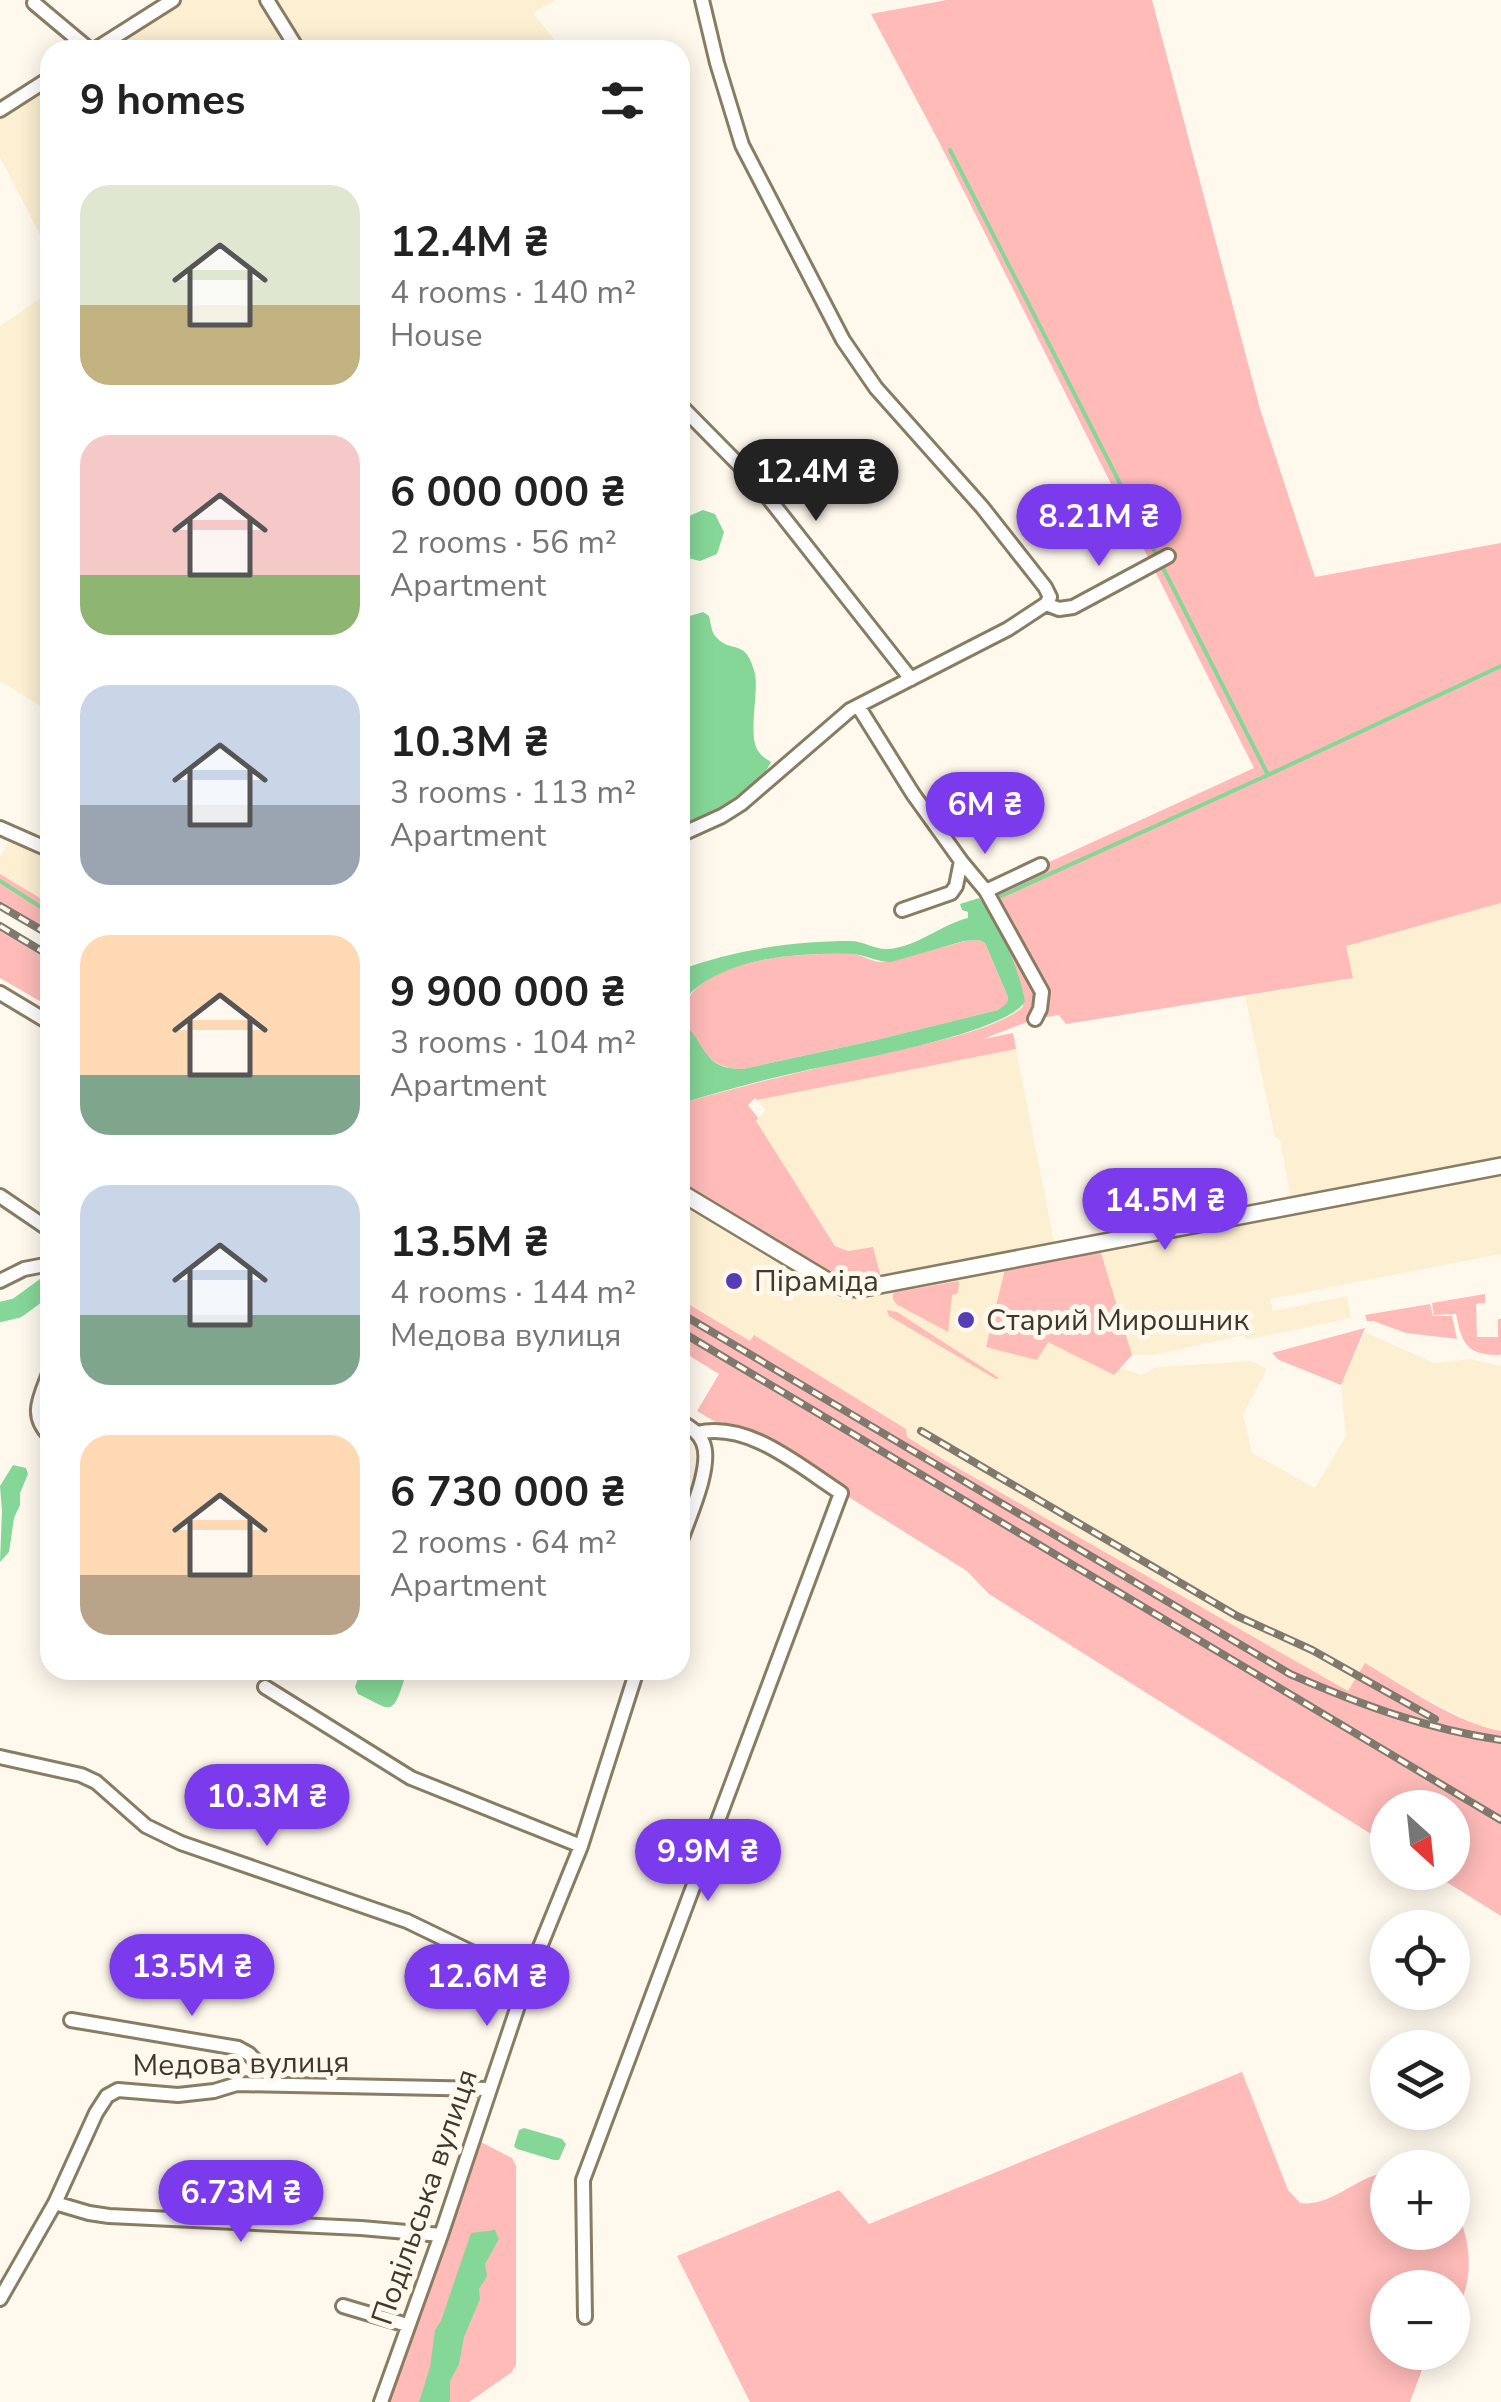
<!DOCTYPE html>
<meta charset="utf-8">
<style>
body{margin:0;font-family:"Nunito Sans",sans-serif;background:#f2f2f2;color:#222;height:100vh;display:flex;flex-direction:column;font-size:38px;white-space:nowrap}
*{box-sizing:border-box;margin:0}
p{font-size:32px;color:#767676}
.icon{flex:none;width:55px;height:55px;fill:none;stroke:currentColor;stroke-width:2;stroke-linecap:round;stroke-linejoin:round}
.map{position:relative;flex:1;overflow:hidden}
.drawer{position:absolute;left:40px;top:40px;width:650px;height:1640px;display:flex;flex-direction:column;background:#fff;border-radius:30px;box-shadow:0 5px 25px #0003}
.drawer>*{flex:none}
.needle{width:65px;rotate:153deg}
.buttons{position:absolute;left:1370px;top:1790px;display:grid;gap:20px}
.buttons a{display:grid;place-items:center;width:100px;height:100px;border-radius:50%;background:#fff;box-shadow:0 5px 25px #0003;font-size:50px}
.price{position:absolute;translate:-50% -85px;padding:0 22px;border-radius:35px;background:#7c3aed;color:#fff;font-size:32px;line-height:65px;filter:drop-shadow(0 2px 5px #0008)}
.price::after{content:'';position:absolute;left:50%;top:60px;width:30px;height:22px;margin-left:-15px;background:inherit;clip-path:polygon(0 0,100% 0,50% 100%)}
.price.active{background:#222;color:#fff}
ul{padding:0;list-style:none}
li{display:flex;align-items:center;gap:30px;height:250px;padding:0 40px}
li span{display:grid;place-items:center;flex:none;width:280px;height:200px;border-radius:30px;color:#555}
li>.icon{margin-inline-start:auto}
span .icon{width:120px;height:120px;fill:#fffc;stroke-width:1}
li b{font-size:42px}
h2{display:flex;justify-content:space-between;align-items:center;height:120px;padding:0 40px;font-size:42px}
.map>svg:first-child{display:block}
.built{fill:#fdefd1}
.green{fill:#febbb8}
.water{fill:#85d797;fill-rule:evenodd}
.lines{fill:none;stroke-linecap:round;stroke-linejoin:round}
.stream{stroke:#85d797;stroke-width:4}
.river{stroke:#85d797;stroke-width:20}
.minor-casing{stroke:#887c61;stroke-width:18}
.major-casing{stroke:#887c61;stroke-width:20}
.minor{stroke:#fff;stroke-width:12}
.major{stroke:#fff;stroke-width:15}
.rail-casing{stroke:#7f796e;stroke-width:8}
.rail{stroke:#fff9ed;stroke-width:4;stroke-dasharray:11;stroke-linecap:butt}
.poi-dot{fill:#543db5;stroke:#fff9ed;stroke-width:4}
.labels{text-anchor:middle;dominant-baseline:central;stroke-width:10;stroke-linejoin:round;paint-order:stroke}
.poi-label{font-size:30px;fill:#3e382d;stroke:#fff9ed;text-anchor:start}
.street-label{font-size:30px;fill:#3e382d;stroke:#fff9ed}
</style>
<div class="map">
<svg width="1501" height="2402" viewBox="0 0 1501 2402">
<rect width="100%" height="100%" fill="#fff9ed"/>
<path class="built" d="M173,0H556L533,13L563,50H94Z
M50,78V254L0,157V110Z
M50,292V712L0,681V326Z
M12,834L50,850V904L0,874V858Z
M1501,903V1254L1270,1299L1273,1311L1347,1296L1351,1318L1246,1340L1244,1335L1154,1355H1132L1098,1243L1292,1205L1280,1140L1275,1137L1245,996L1353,978L1345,946Z
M1016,1049L1056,1252L1007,1261L987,1347L1048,1341L1113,1375L1120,1367L1141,1375L1157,1367L1252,1361L1267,1369L1243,1414L1252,1453L1315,1488L1346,1436L1341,1385L1365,1332L1434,1363L1470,1359L1501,1366V1731L1478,1725L1420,1696L1365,1663L1349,1692L949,1463L907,1437L906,1429L755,1336L751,1342L680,1299V1192L883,1284L873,1247L848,1251L836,1246L755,1121L766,1110L757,1100Z"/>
<path class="green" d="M947,0H1152L1260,409L1315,577L1501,543V903L1346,946L1353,978L1066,1024L1059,1015L1035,1019L983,1039L1013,1033L1016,1049L757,1100L755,1098L748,1105L758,1118L756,1121L835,1246L848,1251L873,1247L883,1285L855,1289L680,1192V1104C740,1086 800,1072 861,1058C903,1048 991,1034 1023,1007L1014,965L981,899L986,891L1254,768L939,142L871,14Z
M0,874L50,904V934L0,904Z
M0,931L50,961V1007L0,978Z
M979,940L985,943L1008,997L1007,1003L998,1010L876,1040L743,1069C723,1069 709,1062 699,1044C694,1036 684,1028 681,1020C677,1009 686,1001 692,993C724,956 806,953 853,954C863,955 872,962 882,962C889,962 898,958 905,956C925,951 945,947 965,941Z
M1098,1243L1132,1355L1114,1375L1048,1342L1037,1360L986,1347L1007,1261Z
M959,1281L958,1293L952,1295L948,1332L896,1304L893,1299V1294L896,1292Z
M1485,1294V1303L1476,1304L1477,1337H1498V1319H1501V1354L1499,1355C1465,1355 1462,1342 1456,1314L1434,1315L1432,1303Z
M680,1299L750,1341L754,1335L906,1429L907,1437L949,1463L1348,1691L1365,1663C1404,1686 1456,1723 1501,1731V1916L1432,1873L1452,1872V1808H1388L1387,1844L989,1594L967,1571L775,1451L734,1433L697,1411L719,1374L680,1350Z
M1430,1304L1433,1316H1452L1457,1339L1406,1333L1373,1321H1367L1365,1315Z
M887,1310L897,1312L999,1378L996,1379L889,1316Z
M1365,1328L1341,1385L1279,1360L1272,1353Z
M1242,2072L1288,2190L1300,2203C1332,2207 1353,2178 1387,2172L1388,2232H1452L1453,2204C1473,2241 1475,2282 1453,2319L1452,2288H1388V2352L1432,2353L1423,2367L1410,2402H750L677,2256L839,2190L869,2224Z
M473,2138L512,2158L516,2166V2364L512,2372L469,2402H381Z"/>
<path class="water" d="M703,510L715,514L724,532L717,554L700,561L680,556V525L689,516Z
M703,612L709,616C711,623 711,633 717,638C732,654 746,637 755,674C759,692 747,739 759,752C762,757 767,759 771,762C755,795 712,814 680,828V619Z
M979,898C1001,925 1018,967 1025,1001C1008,1034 840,1062 799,1072C759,1081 719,1092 680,1104V970C733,950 794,941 850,941C864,941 875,950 888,949C917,947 942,924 968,918V912L962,910L960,904ZM979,940L985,943L1008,997L1007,1003L998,1010L876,1040L743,1069C709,1069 708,1054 691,1031C686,1025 679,1022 680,1012C683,991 714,975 731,969C766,955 816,953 853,954C866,955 877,962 891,962L964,941Z
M13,1465L26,1468L28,1474L20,1493V1505L14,1518L9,1552L0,1562L2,1511L0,1486Z
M361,1670H400L404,1680C392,1720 389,1708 358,1694L355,1687Z
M524,2128L562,2139L566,2144L559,2160H554L517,2149L514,2146L519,2130Z
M495,2230L499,2239L485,2264L487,2276L479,2289L480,2299L464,2337L459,2364L450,2381V2400L449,2402H419L430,2367L435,2330L441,2321L471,2233Z"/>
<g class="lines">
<path class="stream" d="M950,150L1157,556
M1161,564L1268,775
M0,881L50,913
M999,897L1268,775L1501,666"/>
<path class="river" d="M0,1312L17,1308L50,1284"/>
<g class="minor-casing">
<path id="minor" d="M267,0L298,50
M34,3L90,50
M94,50L173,0
M0,110L50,78
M680,405L755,481L911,679
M1046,604L1059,609L1073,607L1168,556
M858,706L913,794L961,861L986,891L1042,992L1040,1009L1035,1019
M0,828L50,850
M680,835L722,816L741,804L850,710L1008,629L1046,604L1050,597L1045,587L982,507L876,388L843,340L742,145L717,63L702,0
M986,891L1041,865
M902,910L951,893L956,886L961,861
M0,993L50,1023
M0,1196L50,1230
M0,1281L24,1269L50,1264
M50,1371C41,1396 28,1415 50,1436
M680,1421C689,1427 699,1432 703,1443C713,1466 688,1519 680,1543
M265,1687L411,1778L581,1846
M0,1757L81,1775L96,1782L146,1826L181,1843L407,1921L527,1979
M71,2020L238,2048L249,2054L279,2085
M55,2203L89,2213L109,2216L361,2228L441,2235
M0,2299L55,2203L96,2113L107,2096L118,2090L178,2095L214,2091L237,2084L488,2089
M343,2306L407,2325
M585,2317L583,2180L841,1493C799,1466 749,1421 697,1433
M381,2402L441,2235L527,1979L581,1846L637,1670"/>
</g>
<g class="major-casing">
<path id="major" d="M680,1192L826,1280L843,1287L859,1289L1501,1166"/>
</g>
<use href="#minor" class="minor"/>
<use href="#major" class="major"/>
<g class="rail-casing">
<path id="rail" d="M0,906L50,935
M0,926L50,956
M680,1313L1290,1674C1359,1704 1426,1729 1501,1740
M680,1331L1501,1820
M921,1431L1237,1616L1312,1650L1435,1719"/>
</g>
<use href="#rail" class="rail"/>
</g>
<g class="poi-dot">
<circle cx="734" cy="1281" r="10"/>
<circle cx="966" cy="1320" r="10"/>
</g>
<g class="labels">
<g class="poi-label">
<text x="754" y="1281">Піраміда</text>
<text x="986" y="1320">Старий Мирошник</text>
</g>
<g class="street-label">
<text transform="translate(241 2064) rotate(-1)">Медова вулиця</text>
<text transform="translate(425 2197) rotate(-71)">Подільська вулиця</text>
</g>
</g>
</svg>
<div class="buttons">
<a><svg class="needle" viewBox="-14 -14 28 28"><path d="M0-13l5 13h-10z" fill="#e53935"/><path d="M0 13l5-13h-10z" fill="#767676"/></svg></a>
<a><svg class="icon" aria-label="locate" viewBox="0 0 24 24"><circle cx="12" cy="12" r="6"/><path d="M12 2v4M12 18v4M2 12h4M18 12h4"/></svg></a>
<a><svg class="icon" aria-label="layers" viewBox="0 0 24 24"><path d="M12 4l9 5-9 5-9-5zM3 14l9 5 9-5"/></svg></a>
<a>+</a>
<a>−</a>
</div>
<b class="price active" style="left:816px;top:524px">12.4M ₴</b>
<b class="price" style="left:1099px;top:569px">8.21M ₴</b>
<b class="price" style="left:985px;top:857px">6M ₴</b>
<b class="price" style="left:1165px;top:1253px">14.5M ₴</b>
<b class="price" style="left:267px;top:1849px">10.3M ₴</b>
<b class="price" style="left:708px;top:1904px">9.9M ₴</b>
<b class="price" style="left:192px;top:2019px">13.5M ₴</b>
<b class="price" style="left:487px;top:2029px">12.6M ₴</b>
<b class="price" style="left:241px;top:2245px">6.73M ₴</b>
<section class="drawer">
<h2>9 homes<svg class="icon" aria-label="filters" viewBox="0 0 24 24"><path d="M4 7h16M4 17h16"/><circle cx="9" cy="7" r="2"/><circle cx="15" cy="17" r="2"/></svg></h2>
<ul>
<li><span style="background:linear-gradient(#dfe7d0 60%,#c2b280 0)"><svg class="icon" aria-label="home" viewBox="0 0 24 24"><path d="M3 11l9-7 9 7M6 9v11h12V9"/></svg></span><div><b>12.4M ₴</b><p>4 rooms · 140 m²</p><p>House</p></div></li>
<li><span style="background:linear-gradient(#f6c9c9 70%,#8fb573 0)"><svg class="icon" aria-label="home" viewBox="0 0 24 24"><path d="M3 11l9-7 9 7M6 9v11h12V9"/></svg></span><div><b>6 000 000 ₴</b><p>2 rooms · 56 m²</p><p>Apartment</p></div></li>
<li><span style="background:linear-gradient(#c9d6e8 60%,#9aa5b1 0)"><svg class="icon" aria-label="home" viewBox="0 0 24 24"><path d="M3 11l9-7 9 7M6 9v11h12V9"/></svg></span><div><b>10.3M ₴</b><p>3 rooms · 113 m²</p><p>Apartment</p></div></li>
<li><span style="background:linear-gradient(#ffd9b3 70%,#7fa58c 0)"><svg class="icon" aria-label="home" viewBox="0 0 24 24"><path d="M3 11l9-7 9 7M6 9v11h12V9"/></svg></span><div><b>9 900 000 ₴</b><p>3 rooms · 104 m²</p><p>Apartment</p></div></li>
<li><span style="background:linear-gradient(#c9d6e8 65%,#7fa58c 0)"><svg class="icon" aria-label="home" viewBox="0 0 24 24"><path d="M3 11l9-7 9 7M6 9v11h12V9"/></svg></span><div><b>13.5M ₴</b><p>4 rooms · 144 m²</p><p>Медова вулиця</p></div></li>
<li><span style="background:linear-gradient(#ffd9b3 70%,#b9a48a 0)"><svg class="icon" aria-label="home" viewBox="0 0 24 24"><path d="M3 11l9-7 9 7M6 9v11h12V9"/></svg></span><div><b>6 730 000 ₴</b><p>2 rooms · 64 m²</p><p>Apartment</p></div></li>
</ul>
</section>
</div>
